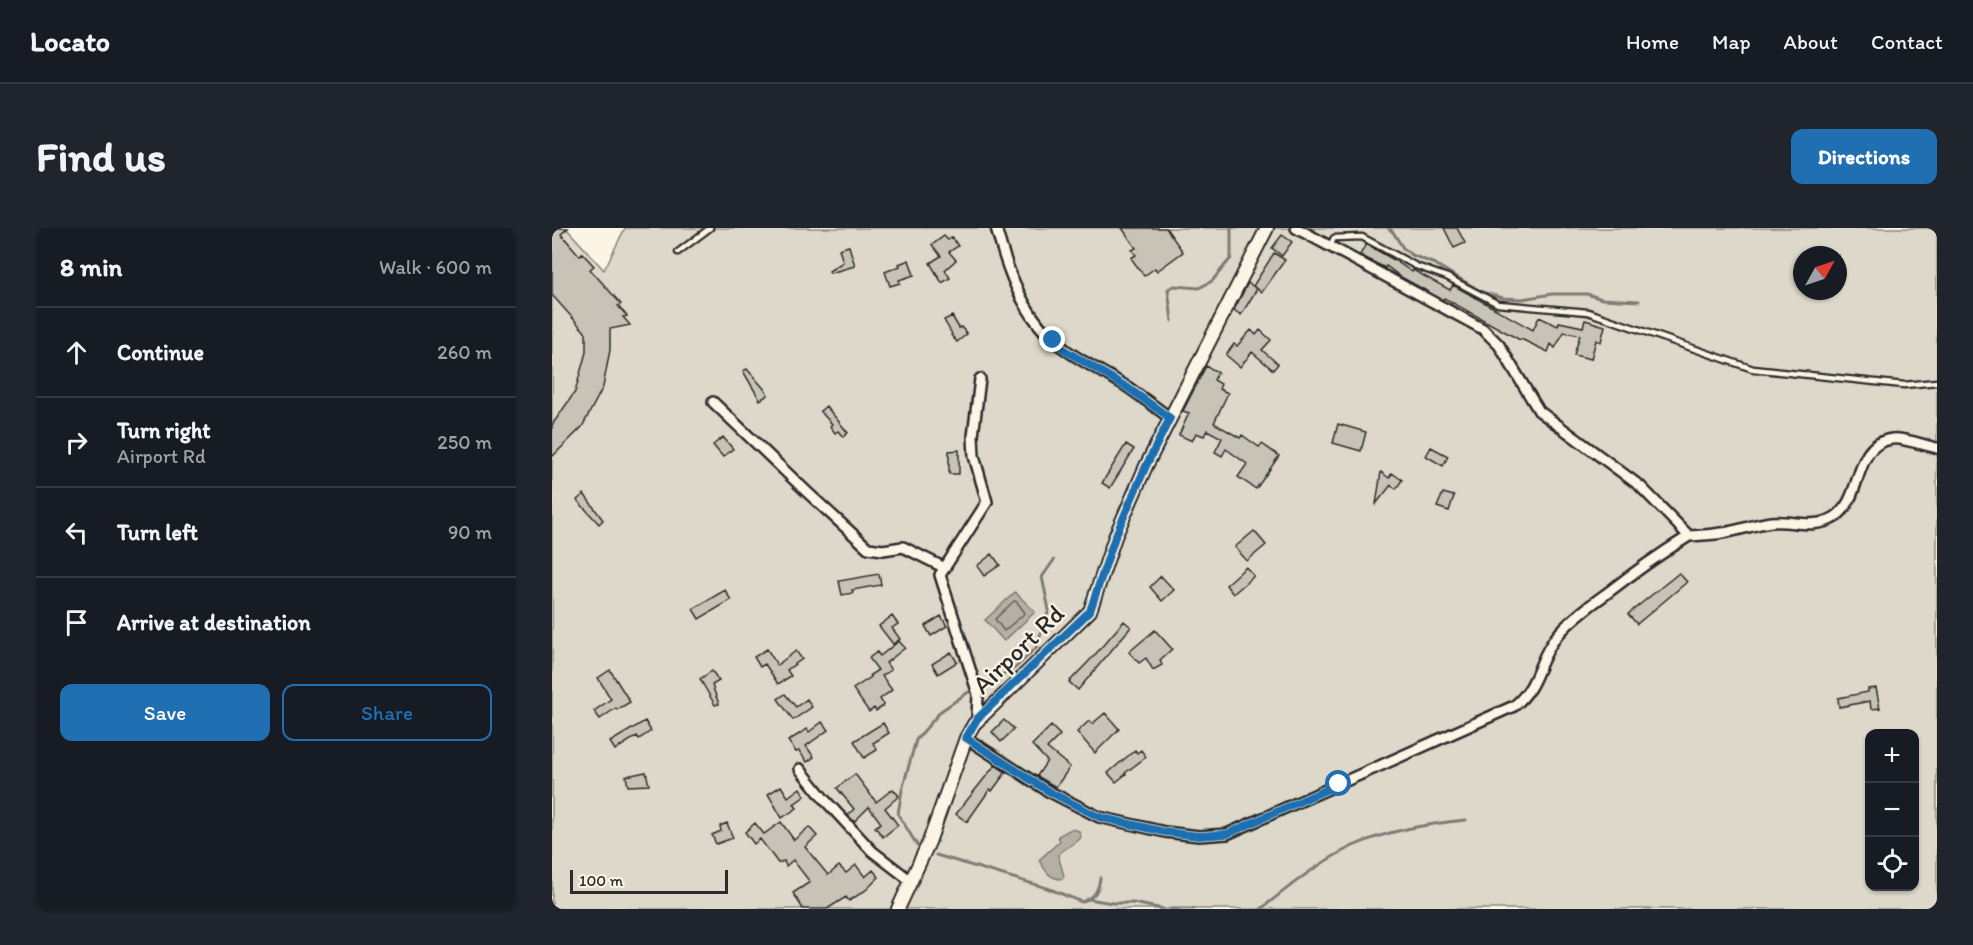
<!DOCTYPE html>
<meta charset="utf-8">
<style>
body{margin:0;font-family:Itim,sans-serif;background:#20242c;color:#f1f3f6}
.controls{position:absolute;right:18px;bottom:18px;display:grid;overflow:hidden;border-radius:12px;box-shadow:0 2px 4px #0004}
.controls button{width:54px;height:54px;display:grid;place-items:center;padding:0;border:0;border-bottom:2px solid #363941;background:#171b24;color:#f1f3f6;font:30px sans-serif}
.compass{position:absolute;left:1241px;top:18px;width:54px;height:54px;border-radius:50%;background:#171b24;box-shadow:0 2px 4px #0004;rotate:50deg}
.scale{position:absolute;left:18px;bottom:15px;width:158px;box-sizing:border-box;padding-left:6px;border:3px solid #2b2b2b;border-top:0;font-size:16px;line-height:21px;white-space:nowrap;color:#2b2b2b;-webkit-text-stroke:4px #fcf5e5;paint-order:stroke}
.stop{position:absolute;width:18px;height:18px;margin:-14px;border:4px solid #1f6fb2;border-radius:50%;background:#fff}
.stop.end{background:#1f6fb2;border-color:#fff;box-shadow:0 2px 6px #0008}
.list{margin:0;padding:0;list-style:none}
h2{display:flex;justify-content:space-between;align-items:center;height:78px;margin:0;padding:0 24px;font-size:26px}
h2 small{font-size:20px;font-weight:400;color:#9ea1a6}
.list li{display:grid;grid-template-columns:39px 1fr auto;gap:18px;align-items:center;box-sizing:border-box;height:90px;padding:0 24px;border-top:2px solid #363941}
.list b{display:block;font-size:22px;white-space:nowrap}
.list p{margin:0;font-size:20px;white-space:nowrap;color:#9ea1a6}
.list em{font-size:20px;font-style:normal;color:#9ea1a6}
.actions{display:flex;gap:12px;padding:18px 24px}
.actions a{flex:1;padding:14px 0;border:2px solid #1f6fb2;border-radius:12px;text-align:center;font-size:21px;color:#1f6fb2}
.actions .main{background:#1f6fb2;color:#fff}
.icon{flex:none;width:33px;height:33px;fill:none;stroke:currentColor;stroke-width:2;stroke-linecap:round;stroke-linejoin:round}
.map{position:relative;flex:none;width:1385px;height:681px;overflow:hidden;border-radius:12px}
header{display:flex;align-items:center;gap:36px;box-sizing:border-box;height:84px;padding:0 30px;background:#171b24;border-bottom:2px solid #363941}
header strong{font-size:28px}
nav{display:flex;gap:33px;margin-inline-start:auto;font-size:21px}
.intro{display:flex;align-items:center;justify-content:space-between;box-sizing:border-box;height:144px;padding:0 36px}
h1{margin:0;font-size:42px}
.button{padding:15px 27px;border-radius:12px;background:#1f6fb2;color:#fff;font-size:21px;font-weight:700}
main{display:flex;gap:36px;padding:0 36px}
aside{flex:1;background:#171b24;border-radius:12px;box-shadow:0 2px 4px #0004}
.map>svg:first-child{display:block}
.green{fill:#ded8ca;stroke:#84827a;stroke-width:1.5;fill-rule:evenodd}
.water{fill:#b4b0a5;stroke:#7d7b74;stroke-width:1.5}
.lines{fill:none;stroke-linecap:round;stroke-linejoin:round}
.shore{stroke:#62605c;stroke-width:1.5}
.stream{stroke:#7d7b74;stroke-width:3}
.building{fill:#c8c3b7;stroke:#2b2b2b;stroke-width:1.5}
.lane-casing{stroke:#2b2b2b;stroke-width:9}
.street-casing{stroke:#2b2b2b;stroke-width:14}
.secondary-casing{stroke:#2b2b2b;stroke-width:16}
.lane{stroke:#fcf5e5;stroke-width:4.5}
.street{stroke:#fcf5e5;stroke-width:9}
.secondary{stroke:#fcf5e5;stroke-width:12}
.route{stroke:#1f6fb2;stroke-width:8}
.labels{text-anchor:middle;stroke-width:4.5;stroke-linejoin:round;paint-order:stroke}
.street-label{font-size:26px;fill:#2b2b2b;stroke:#fcf5e5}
</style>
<header>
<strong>Locato</strong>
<nav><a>Home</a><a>Map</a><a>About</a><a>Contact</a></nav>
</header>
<div class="intro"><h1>Find us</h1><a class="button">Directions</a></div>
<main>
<aside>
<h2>8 min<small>Walk · 600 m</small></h2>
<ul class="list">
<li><svg class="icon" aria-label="ahead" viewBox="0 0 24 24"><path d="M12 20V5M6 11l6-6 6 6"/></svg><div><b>Continue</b></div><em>260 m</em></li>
<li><svg class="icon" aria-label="right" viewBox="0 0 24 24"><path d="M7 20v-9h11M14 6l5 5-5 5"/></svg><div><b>Turn right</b><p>Airport Rd</p></div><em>250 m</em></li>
<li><svg class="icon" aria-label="left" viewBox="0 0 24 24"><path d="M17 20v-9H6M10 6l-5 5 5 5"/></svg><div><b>Turn left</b></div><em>90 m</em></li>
<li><svg class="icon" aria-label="arrive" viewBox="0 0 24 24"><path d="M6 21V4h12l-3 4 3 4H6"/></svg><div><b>Arrive at destination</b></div></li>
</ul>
<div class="actions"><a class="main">Save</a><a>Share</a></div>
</aside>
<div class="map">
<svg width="1385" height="681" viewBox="0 0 1385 681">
<rect width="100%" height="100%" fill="#fcf5e5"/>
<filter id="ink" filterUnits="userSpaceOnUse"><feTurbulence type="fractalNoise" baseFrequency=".0167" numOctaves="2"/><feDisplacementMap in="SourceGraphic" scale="12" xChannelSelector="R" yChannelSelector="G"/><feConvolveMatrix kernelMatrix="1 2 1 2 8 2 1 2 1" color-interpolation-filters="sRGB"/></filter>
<g filter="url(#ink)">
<path class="green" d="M0,0H14L52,42L73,0H1385V681H0ZM1250,27H1286V63H1250ZM1318,506H1362V658H1318Z"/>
<path class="water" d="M463,364L483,384L452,413L433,392Z
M519,601L527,603L529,609C526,616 513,618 506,627L512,648L510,651C497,651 493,642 487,632L508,613L506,608Z"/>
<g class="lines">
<path class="shore" d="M462,373L465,374L473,385L452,403L443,391Z"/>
<path class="stream" d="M836,0L841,4L851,20L860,27L883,36L930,64L951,70L970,71L1000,66H1035L1050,71L1087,73
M620,93L616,61L622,58L647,60L660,53L679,30V0
M365,617L346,586L350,562L364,512L389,483L415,465L463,440L484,420L497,382L490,349L502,332
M384,627L495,660L530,674C543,668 546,664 548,650
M537,671L560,675H581L611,681
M618,681H642
M709,681C738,658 767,634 801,618C837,602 876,596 914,592"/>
</g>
<path class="building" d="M0,0H16L9,6L28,28L30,25L42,38L38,41L69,76L66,78L75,88L71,89L78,97L58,101V122L51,159L30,199L0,229V197L23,164L34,124V105L0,67Z
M570,0H614L631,24L605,43L603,40L592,48L579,30L584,27L580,22L584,20Z
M892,0H905L913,15L902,20Z
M730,7L740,14L730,28L720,20Z
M392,8L396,12L400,9L406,18L397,24L404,32L393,42L398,50L390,55L378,35L389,28L380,17Z
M814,16L842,32L860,44L861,42L898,62L901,57L981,102L987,89L1006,98L1007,94L1031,99L1033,92L1053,98L1049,114L1044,112L1039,131L1022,127L1028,107L1012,104L1003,120L999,116L996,124L969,111L968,112L892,70L891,72L849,49L834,38L833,40L808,27Z
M297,18L303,38L278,45L277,43L291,34L287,21Z
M722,25L733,32L710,64L701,58Z
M357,32L362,47L347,52L348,55L338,58L333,44L348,38L347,36Z
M696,55L705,61L689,87L682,82Z
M400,88L407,100L409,99L415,106L405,114L399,107L400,106L392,92Z
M699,102L704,107L708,102L719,112L710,122L726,136L721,142L700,124L688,139L674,127L682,116L685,118Z
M654,138L666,144L662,152L669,156L667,161L676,165L662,195L688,210L690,207L707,219L710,216L727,228L704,261L686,249L695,236L674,221L670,228L663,224L670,210L655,202L652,208L644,205L640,213L627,207L637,185L631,183Z
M195,141L214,163L216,167L208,172L191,143Z
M274,178L296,205L291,209L286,203L283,205L278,198L280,196L268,183Z
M786,196L814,204L809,223L781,215Z
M171,209L181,221L171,229L161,217Z
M574,216L582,221L558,260L550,255Z
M879,219L896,228L891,238L874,228Z
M407,222V246H397V223Z
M829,244L837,250L840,245L850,252L844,261L839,257L824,276Z
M891,265L902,268L897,283L885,279Z
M32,266L51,292L47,296L25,272Z
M702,303L714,317L695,333L683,319Z
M440,326L448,337L432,348L425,338Z
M694,339L702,348L681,366L674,357Z
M1127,345L1135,354L1085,396L1076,386Z
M327,346L329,357L300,362L301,365L290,367L287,353Z
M609,348L622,362L610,373L598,359Z
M173,362L179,372L147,391L141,381Z
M340,388L346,396L340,400L348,411L341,416L327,398Z
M389,388L395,398L379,408L373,398Z
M572,393L579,399L526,462L517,454L541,429Z
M603,402L620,421L608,432L610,437L601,442L594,430L587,435L577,424Z
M347,413L353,420L334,435L339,442L330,448L340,462L328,471L332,477L324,483L322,480L317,484L301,461L319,449L318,447L326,442L317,430L325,424L328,428Z
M215,421L225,437L244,423L250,431L235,442L239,448L226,456L213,436L208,439L202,429Z
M399,424L405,434L386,446L380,436Z
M58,442L78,474L65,482L64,480L48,491L42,483L59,471L46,450Z
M160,443L167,453L160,457L167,476L163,477L148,451Z
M1324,460L1328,480L1319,481L1318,473L1287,479L1286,470L1316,464V461Z
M233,466L244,479L255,471L260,479L241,492L226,471Z
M553,485L567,501L543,525L525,504L537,493L540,496Z
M452,492L462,501L449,514L440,504Z
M93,493L99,503L87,511L85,508L63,522L58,514Z
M270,494L276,502L254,518L262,529L255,534L247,523L244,524L236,513L255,501L257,504Z
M331,495L337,505L321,515L325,522L312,530L302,513Z
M499,498L508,507L495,520L518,539L504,559L485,548L495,533L480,517Z
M583,522L585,525L589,522L594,529L573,545L574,546L564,554L556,545Z
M443,537L454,544L440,563L438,561L415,594L404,586Z
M94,544L97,557L76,558L74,548Z
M303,546L324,574L341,561L347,568L333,580L346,597L331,609L323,599L329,595L317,579L302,594L296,587L302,581L285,560Z
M229,558L236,569L248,560L253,568L242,576L245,580L230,590L216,566Z
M229,594L242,612L257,599L265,608L253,619L276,647L287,638L294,645L304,637L313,649L321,642L327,649L314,662L297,673L294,669L275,681H251L241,665L258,654L241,632L234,638L232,633L226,635L208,611L202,616L193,604L203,595L212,606Z
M175,595L181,610L164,616L160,607L169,603L168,598Z"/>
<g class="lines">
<defs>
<path id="lane" d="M778,18L782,10L810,9L864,38L895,49L946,76L1036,84L1201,141L1352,157L1385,154
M126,24L158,0"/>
<path id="street" d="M444,0C453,33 465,70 487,97C510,126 546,140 577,160C591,170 605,180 618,190
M744,0L931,101L947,117L987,183L1088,258L1137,308C1148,307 1159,307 1170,305C1186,303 1203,296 1219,294C1241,292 1263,302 1283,289C1312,270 1300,216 1340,211C1350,209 1374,218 1385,220
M161,174L256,265L316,320L331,322L351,319L393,340
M425,491L426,466L388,347L435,274L422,228L421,208L428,151
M414,510L496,563L547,589L613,604L647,608L675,606L962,478C988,457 985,432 1005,408C1018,392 1037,378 1054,366C1081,345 1108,326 1137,308
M248,541L272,571L320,623L359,653"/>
<path id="secondary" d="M346,681L377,614L414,510L422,496L538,383L563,309L594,238L715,0"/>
</defs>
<use href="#lane" class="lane-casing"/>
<use href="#street" class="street-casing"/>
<use href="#secondary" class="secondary-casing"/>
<use href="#lane" class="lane"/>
<use href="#street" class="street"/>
<use href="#secondary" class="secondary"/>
</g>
</g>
<g class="lines" filter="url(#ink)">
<path class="route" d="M501,112L514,123L576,160L618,190L594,238L563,309L538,383L425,491L414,510L496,563L547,589L613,604L647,608L675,606L787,556"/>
</g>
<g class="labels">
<g class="street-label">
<text transform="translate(466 421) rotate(-44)" y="9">Airport Rd</text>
</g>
</g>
</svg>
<div class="controls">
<button>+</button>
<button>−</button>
<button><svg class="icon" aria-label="locate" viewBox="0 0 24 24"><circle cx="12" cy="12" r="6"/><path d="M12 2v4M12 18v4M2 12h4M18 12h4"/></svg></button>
</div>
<svg class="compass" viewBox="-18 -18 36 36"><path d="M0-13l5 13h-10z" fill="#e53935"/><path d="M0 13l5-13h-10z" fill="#9ea1a6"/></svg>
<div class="scale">100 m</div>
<div class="stop" style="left:787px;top:556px"></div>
<div class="stop end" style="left:501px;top:112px"></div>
</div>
</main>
